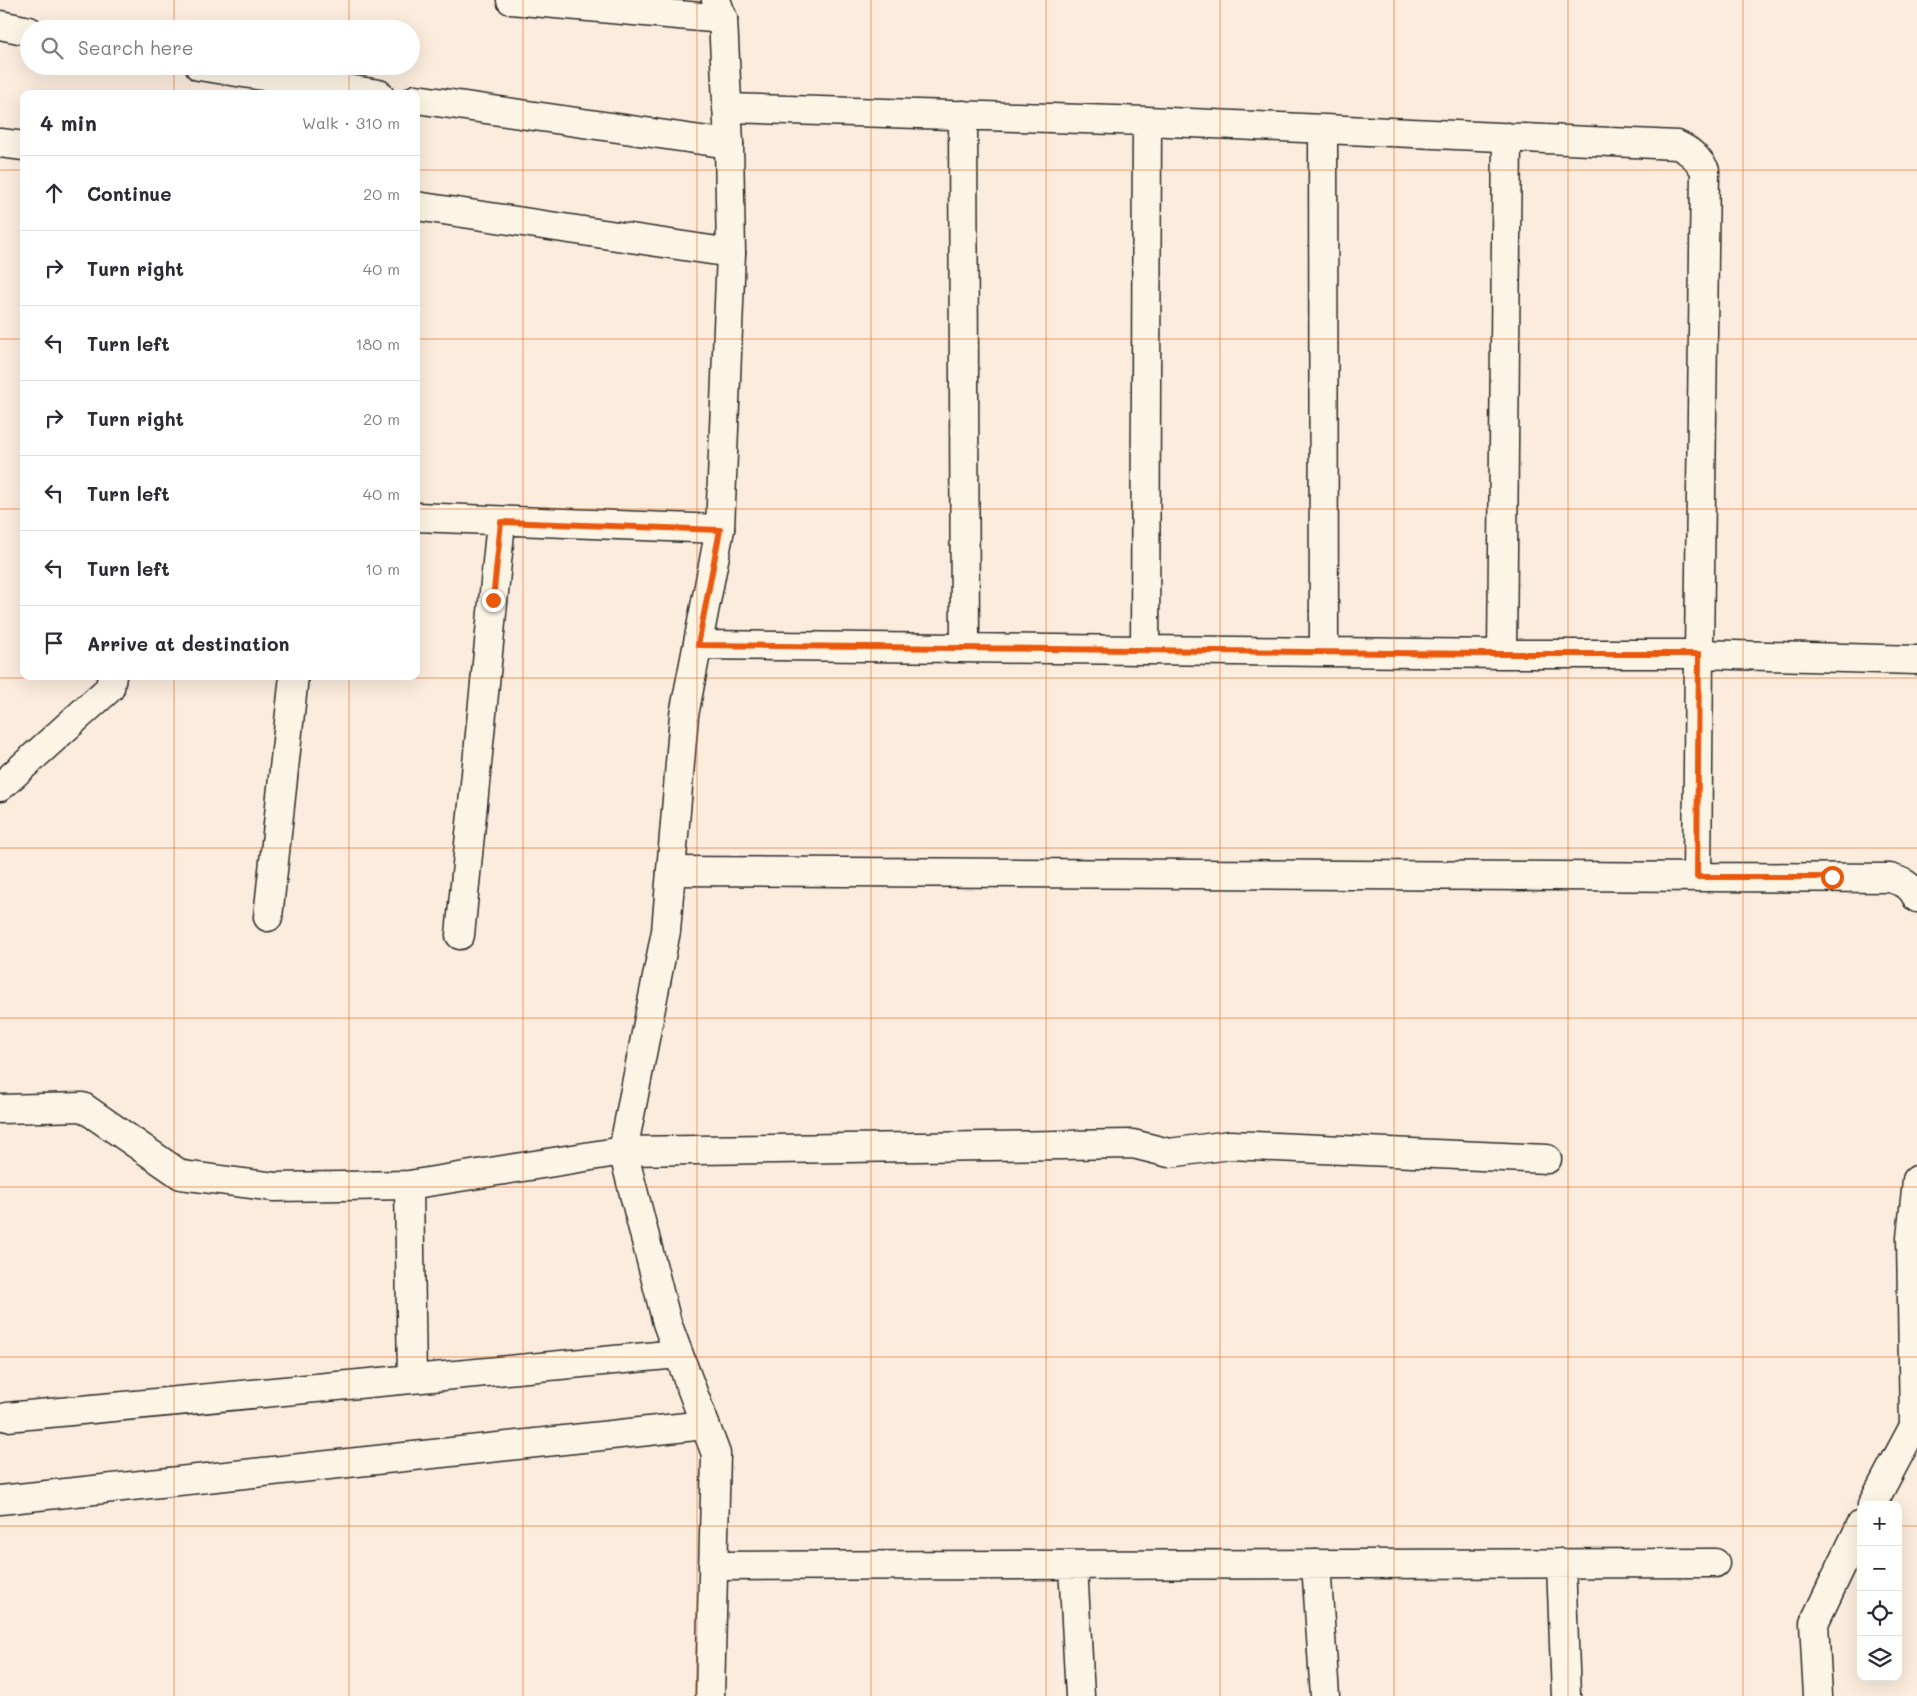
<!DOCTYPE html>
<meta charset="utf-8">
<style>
body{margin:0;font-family:Mali,sans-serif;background:#f7f7f7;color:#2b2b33}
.controls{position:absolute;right:15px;bottom:15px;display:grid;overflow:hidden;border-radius:10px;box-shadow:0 5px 20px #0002}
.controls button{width:45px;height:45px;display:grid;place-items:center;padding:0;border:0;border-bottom:1px solid #e1e1e2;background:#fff;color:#2b2b33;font:25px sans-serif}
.stop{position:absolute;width:15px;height:15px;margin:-11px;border:4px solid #ea580c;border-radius:50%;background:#fff}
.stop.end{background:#ea580c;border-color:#fff;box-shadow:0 1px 5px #0008}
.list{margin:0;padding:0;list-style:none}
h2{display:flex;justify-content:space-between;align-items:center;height:65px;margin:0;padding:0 20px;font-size:21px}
h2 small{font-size:16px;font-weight:400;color:#7c7c81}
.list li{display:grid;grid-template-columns:32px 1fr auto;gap:15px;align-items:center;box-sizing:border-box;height:75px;padding:0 20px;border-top:1px solid #e1e1e2}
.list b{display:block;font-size:19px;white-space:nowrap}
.list em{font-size:16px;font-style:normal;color:#7c7c81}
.icon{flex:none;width:28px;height:28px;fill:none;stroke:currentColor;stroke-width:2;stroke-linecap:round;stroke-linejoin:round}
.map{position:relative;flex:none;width:1917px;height:1696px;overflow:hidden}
.search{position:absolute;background:#fff;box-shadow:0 5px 20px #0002;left:20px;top:20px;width:400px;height:55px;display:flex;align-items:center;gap:12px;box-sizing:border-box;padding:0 18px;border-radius:28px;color:#7c7c81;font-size:19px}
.panel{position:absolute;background:#fff;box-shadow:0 5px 20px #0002;left:20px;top:90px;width:400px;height:590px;border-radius:10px}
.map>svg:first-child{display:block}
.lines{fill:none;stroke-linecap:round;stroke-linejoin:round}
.minor-casing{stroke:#2b2b2b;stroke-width:31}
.tertiary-casing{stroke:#2b2b2b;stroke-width:31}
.minor{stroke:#fcf5e5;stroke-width:28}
.tertiary{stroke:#fcf5e5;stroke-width:28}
.route{stroke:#ea580c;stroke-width:6}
.grid{fill:none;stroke:#e8590c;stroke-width:1;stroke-opacity:0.55}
</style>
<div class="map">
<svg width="1917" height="1696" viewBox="0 0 1917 1696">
<rect width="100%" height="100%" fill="#fbecdd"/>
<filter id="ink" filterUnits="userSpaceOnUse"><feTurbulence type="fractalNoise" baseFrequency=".02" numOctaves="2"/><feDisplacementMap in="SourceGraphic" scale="10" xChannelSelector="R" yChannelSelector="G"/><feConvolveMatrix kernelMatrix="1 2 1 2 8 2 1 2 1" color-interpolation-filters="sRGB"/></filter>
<g filter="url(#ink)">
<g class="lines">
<defs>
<path id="minor" d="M511,0L723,19
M0,25L29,31
M199,66L379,94
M416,99L729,144
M963,115L965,648
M1323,129L1324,652
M0,143L24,146
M416,206L731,253
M416,517L720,529
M698,645L1502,654H1699L1705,170C1697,158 1691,151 1677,145L1147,121L727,108
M1145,650L1147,121
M1502,654L1507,137
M0,787L110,688L112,676
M671,871L1890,878C1903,882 1911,885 1917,898
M1697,877L1699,654L1917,660
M268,917L294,676
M460,935L501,522
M0,1109L83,1107L181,1175L275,1187L409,1185L623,1151L1133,1144L1169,1153L1230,1145L1547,1159
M409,1185L412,1379
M7,1417L678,1354
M0,1500L705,1425
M1872,1505L1914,1426L1911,1238L1917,1180
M1561,1563L1566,1696
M1316,1564L1325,1696
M1073,1565L1080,1696
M713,1566L1715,1563
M1818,1696L1814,1623L1861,1525"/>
<path id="tertiary" d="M710,1696L716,1454L667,1323L623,1151L666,931L684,715L720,529L731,253L729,144L723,19L716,0"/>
</defs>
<use href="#minor" class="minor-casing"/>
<use href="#tertiary" class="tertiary-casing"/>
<use href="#minor" class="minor"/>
<use href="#tertiary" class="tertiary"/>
</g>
</g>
<g class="lines" filter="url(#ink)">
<path class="route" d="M493,600L501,522L720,530L698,645L1482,654H1699L1697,877H1832"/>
</g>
<path class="grid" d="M174,0V29M349,0V29M523,0V1696M697,0V1696M871,0V1696M1046,0V1696M1220,0V1696M1394,0V1696M1568,0V1696M1743,0V1696M174,66V94M349,66V94M0,170H24M416,170H1917M0,339H24M416,339H1917M0,509H24M416,509H1917M174,676V1696M349,676V1696M0,678H1917M0,848H1917M0,1018H1917M0,1187H1917M0,1357H1917M0,1526H1861M1898,1526H1917"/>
</svg>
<div class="controls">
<button>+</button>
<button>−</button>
<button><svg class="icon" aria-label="locate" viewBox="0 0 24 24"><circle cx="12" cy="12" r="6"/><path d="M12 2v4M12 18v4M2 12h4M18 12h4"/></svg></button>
<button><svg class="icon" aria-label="layers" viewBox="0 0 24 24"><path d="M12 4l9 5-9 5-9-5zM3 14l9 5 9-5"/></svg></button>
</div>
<div class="stop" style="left:1832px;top:877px"></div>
<div class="stop end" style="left:493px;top:600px"></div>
<div class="search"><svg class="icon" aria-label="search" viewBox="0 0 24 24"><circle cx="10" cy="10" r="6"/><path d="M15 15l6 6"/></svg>Search here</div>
<section class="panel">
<h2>4 min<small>Walk · 310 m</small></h2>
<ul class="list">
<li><svg class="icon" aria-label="ahead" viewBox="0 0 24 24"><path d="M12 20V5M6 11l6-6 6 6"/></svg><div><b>Continue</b></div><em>20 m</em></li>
<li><svg class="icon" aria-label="right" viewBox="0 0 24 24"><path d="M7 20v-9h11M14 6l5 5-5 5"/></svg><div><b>Turn right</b></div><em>40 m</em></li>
<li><svg class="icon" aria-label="left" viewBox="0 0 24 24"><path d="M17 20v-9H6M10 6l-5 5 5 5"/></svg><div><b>Turn left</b></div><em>180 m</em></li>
<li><svg class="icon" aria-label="right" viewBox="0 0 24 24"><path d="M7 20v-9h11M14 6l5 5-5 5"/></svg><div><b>Turn right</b></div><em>20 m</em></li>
<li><svg class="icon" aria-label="left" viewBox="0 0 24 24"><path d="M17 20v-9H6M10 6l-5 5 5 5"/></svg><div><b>Turn left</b></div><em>40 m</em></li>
<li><svg class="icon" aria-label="left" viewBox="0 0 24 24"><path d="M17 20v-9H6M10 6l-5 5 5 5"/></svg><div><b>Turn left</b></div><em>10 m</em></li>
<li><svg class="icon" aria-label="arrive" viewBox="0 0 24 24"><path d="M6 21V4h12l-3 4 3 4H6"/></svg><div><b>Arrive at destination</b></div></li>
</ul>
</section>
</div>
